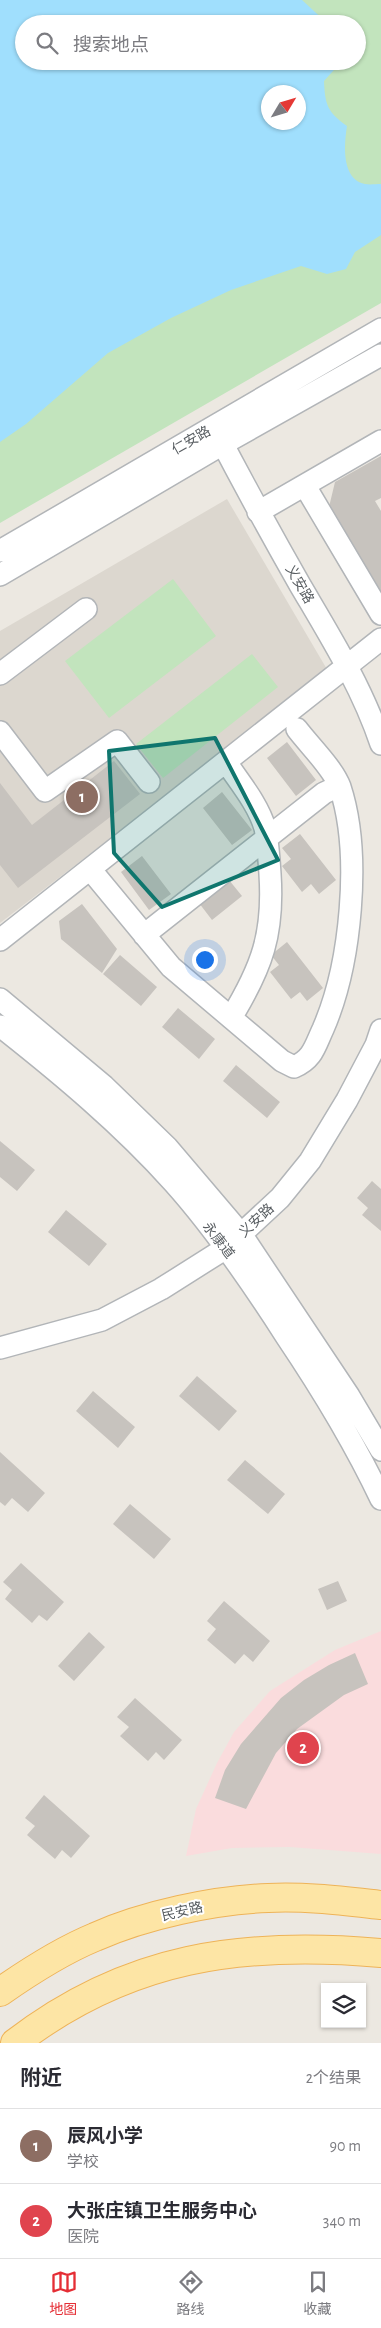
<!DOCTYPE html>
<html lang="zh">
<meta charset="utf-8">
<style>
body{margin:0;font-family:"Alegreya Sans","Noto Sans SC",sans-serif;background:#f7f7f7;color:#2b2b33}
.controls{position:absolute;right:15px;bottom:15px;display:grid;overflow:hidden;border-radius:0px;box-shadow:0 1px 4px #0004}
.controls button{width:45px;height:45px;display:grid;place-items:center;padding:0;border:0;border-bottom:1px solid #e1e1e2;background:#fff;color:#2b2b33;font:25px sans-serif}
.compass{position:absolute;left:261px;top:85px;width:45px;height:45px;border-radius:50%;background:#fff;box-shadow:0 1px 4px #0004;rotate:52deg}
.you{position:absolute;left:204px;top:959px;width:18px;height:18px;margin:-12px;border:4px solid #fff;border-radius:50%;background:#1a73e8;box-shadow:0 0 0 8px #1a73e833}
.badge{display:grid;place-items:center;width:32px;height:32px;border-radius:50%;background:#e52e35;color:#fff;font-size:16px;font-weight:700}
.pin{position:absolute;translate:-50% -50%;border:2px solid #fff;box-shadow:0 1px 5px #0006}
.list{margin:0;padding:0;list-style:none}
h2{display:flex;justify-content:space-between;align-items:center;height:65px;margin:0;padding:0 20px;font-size:21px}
h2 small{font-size:16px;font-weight:400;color:#7c7c81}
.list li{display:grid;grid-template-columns:32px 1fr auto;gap:15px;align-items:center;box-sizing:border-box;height:75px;padding:0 20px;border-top:1px solid #e1e1e2}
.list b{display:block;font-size:19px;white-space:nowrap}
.list p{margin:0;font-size:16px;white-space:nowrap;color:#7c7c81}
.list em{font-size:16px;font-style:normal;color:#7c7c81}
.icon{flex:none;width:28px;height:28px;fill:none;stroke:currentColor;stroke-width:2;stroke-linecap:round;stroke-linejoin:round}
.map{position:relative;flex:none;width:381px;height:2043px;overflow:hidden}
.search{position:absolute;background:#fff;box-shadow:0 1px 4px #0004;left:15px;right:15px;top:15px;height:55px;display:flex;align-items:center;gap:12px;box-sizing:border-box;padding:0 18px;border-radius:28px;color:#7c7c81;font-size:19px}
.sheet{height:215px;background:#fff}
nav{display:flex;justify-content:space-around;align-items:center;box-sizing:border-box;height:70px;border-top:1px solid #e1e1e2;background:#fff;font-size:14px;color:#7c7c81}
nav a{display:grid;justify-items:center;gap:2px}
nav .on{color:#e52e35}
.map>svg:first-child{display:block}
.education{fill:#dcd7cf}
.medical{fill:#fadcdd}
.green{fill:#c2e4bd;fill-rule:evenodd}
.water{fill:#a0dffd;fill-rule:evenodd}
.building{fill:#c7c3be}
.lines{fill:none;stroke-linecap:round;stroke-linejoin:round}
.minor-casing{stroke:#b2b5b8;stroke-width:24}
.major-casing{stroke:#eeb358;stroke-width:30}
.minor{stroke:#fff;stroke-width:21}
.major{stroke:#fde5a5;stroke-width:28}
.marked{fill:#0f766e;fill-opacity:0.2;stroke:#0f766e;stroke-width:4;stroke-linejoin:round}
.labels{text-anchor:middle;stroke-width:4;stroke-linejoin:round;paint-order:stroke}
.street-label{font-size:14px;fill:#595e62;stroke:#fff}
</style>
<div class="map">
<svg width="381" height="2043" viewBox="0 0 381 2043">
<rect width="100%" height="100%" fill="#ece8e1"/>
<path class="education" d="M227,499L328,671L0,923V631Z"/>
<path class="medical" d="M381,1631V1854L290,1847L232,1848L186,1856L196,1809L217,1763L234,1732L270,1691L335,1650Z"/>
<path class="green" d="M0,0H381V303L0,523ZM24,24H357V61H24ZM268,92H298V122H268Z
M173,579L216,636L109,718L65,661Z
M252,654L278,687L163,778L136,744Z"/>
<path class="water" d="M0,0H302L328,24H24V61H342L324,81C325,104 327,112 347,126C344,144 341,179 365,184C370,185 376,184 381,184V235L355,252L346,269L327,274L301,266L231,290L171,318L108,353L26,424L0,442ZM268,92H298V122H268Z"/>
<path class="building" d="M381,456V498L375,501L381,511V594L329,507L335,482Z
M287,742L316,780L296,796L267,758Z
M114,761L140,794L18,888L0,865V783L32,825Z
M222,792L252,830L232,845L203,808Z
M300,834L336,880L319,894L311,884L302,892L282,866L291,859L282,848Z
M142,856L171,894L149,910L121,872Z
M229,880L242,896L212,920L199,903Z
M82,904L117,949L102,973L61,939L59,921Z
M287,942L323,988L307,1001L300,992L291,999L270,972L279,965L271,955Z
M120,955L157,987L141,1006L103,974Z
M178,1008L215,1039L199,1059L162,1027Z
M236,1065L280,1102L267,1118L223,1081Z
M0,1141L35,1170L17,1191L0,1177Z
M372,1181L381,1189V1231L362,1215L368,1208L357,1198Z
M66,1210L107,1244L89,1266L48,1232Z
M197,1376L237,1411L219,1431L179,1396Z
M93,1391L135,1427L118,1448L76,1411Z
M0,1452L45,1493L28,1512L12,1498L5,1506L0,1502Z
M245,1460L285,1494L268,1514L227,1480Z
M130,1504L171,1539L154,1559L113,1524Z
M21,1563L64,1602L47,1621L39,1615L32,1623L5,1599L12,1590L3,1582Z
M338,1581L347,1601L327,1610L318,1589Z
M224,1601L270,1641L253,1662L244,1654L235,1664L207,1640L216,1629L207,1621Z
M89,1632L105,1647L74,1681L58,1666Z
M355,1653L368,1684L344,1695L297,1729L276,1753L246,1809L215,1798L225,1770L241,1744L281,1698L304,1680L329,1665Z
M135,1698L182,1740L164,1760L156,1752L148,1761L120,1736L129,1727L117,1717Z
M44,1795L90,1836L71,1858L62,1850L55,1859L27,1835L35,1826L25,1818Z"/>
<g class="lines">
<defs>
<path id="minor" d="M216,431C243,483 271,534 300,585C330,636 362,687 381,744
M305,486L381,614
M258,512L381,441
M0,551L381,329
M0,575L223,444L381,355
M0,674L86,609
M0,732L45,791L117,741L149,782
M226,762C240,783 258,804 265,828C268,842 269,859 270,874C274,934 262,967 231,1018
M90,869L171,967L282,1061L294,1067C313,1059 315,1046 323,1029C351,965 362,854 340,787C333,768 309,745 297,729
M144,935L324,793L339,786
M0,940L381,639
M0,999L104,1086L167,1147L241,1234L349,1396L381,1450
M0,1026C61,1074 122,1125 174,1183C216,1230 252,1283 286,1336C321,1388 354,1442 381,1499
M0,1348L102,1320L161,1289L226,1248L280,1198L310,1161L347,1100L376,1045L381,1030"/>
<path id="major" d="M0,1992C30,1971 61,1951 95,1937C144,1915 214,1900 268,1898C305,1896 344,1901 381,1905
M15,2043C128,1956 242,1941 381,1953"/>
</defs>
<use href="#minor" class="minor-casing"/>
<use href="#major" class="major-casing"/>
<use href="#minor" class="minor"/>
<use href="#major" class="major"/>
</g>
<path class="marked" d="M215,738L278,860L162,907L114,853L109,751Z"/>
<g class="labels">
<g class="street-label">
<text transform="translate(191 440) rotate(-30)" y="5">仁安路</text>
<text transform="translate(300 584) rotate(60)" y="5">义安路</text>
<text transform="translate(256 1220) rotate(-43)" y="5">义安路</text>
<text transform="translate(219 1240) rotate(52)" y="5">永康道</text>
<text transform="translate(182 1911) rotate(-13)" y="5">民安路</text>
</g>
</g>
</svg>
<div class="controls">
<button><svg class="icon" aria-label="layers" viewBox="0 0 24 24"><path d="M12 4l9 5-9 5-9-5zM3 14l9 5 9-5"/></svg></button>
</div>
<svg class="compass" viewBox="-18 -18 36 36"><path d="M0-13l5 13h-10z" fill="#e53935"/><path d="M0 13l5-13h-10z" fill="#7c7c81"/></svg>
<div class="you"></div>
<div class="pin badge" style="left:82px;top:797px;background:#8d6e63">1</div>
<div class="pin badge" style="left:303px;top:1748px;background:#e0444e">2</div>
<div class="search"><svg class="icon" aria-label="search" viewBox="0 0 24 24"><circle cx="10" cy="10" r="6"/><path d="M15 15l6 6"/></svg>搜索地点</div>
</div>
<section class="sheet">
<h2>附近<small>2个结果</small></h2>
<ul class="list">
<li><span class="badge" style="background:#8d6e63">1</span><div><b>辰风小学</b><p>学校</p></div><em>90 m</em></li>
<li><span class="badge" style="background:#e0444e">2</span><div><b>大张庄镇卫生服务中心</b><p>医院</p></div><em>340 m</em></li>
</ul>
</section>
<nav>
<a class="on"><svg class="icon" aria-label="map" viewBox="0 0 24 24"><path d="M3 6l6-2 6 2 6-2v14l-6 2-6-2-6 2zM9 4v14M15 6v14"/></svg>地图</a>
<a><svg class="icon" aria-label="directions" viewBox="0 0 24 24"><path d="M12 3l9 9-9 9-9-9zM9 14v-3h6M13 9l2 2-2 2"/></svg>路线</a>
<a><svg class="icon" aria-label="saved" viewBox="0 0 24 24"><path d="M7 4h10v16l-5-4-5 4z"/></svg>收藏</a>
</nav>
